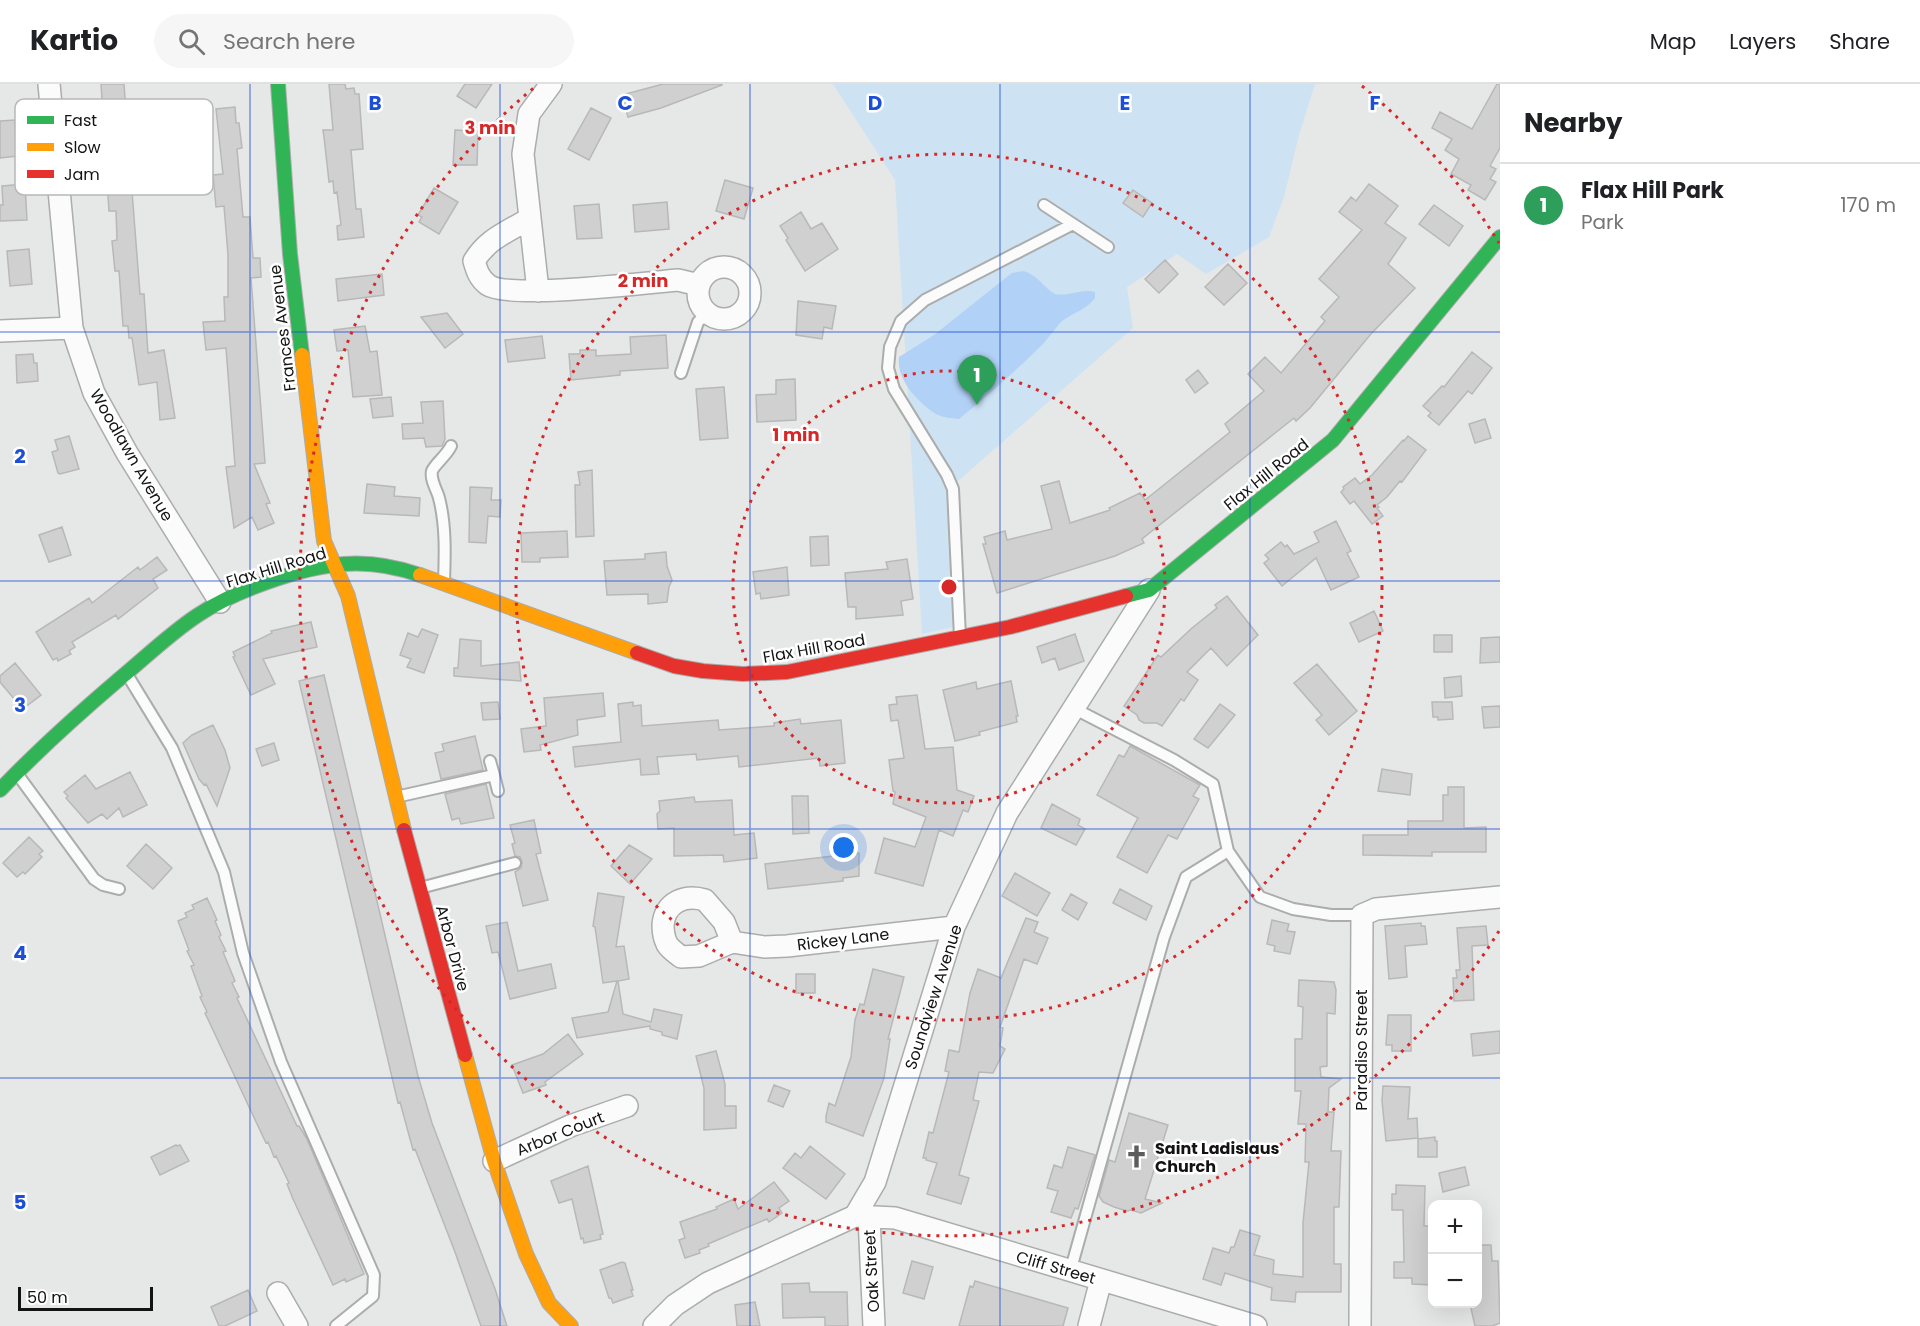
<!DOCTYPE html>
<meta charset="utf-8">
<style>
body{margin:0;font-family:Poppins,sans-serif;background:#f6f6f6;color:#202124}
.controls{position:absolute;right:18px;bottom:18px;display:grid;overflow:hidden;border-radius:12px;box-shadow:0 6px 24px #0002}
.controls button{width:54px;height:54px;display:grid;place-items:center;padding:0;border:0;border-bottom:2px solid #e0e0e0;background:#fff;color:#202124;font:30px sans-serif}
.scale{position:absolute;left:18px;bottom:15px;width:135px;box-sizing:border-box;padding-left:6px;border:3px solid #131314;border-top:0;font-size:16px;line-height:21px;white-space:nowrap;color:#131314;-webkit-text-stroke:4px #fff;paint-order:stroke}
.you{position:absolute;left:844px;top:764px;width:21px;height:21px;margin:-15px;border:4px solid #fff;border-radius:50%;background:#1a73e8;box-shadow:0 0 0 9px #1a73e833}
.badge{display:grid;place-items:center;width:39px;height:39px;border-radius:50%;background:#5d5d5e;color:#fff;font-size:20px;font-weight:700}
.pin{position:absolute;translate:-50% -50px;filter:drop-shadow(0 2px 3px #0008)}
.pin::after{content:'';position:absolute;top:32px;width:21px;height:18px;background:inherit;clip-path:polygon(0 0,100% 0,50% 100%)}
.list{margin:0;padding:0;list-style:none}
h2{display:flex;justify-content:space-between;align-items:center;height:78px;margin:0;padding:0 24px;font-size:26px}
h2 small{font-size:20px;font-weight:400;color:#757577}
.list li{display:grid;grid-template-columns:39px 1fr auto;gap:18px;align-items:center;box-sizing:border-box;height:84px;padding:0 24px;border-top:2px solid #e0e0e0}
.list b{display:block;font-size:22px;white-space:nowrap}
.list p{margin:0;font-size:20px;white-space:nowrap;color:#757577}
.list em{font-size:20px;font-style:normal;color:#757577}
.icon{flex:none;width:33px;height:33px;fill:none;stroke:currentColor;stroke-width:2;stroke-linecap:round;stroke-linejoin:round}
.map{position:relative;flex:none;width:1500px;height:1242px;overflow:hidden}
header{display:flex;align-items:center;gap:36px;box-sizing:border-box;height:84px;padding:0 30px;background:#fff;border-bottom:2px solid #e0e0e0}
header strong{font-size:28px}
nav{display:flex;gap:33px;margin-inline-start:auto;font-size:21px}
.search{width:420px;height:54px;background:#f6f6f6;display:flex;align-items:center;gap:15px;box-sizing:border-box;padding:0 21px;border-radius:33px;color:#757577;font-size:22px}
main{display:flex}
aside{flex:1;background:#fff}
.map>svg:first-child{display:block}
.green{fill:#cde3f4}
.water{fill:#b2d1f6}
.building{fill:#d0d0d1;stroke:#b8b8b8;stroke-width:1.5}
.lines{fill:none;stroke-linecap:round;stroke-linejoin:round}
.lane-casing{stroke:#abacac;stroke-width:14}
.street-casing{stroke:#abacac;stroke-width:24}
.fast-casing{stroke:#abacac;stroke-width:16}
.slow-casing{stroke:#abacac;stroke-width:16}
.jam-casing{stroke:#abacac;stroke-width:16}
.lane{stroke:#fbfbfb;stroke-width:10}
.street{stroke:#fbfbfb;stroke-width:21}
.fast{stroke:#30b455;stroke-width:14}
.slow{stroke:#ff9f0a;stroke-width:14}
.jam{stroke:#e5322d;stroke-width:14}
.grid{fill:none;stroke:#1d4ed8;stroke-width:1.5;stroke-opacity:0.55}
.ring{fill:none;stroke:#d62828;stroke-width:3;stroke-dasharray:3 6}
.labels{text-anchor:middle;stroke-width:5;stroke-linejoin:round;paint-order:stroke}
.street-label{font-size:16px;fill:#131314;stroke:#fff}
.poi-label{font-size:16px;font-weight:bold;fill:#131314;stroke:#fff;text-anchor:start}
.key{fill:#fff;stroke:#b8b8b8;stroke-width:1.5}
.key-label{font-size:16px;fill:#131314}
.grid-label{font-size:20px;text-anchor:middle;font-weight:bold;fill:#1d4ed8;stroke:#fff;stroke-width:5;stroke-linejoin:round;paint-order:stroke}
.centre{fill:#d62828;stroke:#fff;stroke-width:3}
.ring-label{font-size:18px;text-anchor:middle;font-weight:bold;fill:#d62828;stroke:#fff;stroke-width:5;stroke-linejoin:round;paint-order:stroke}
</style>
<header>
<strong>Kartio</strong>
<div class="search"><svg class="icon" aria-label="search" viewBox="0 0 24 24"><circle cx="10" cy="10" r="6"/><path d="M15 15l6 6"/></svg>Search here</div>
<nav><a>Map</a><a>Layers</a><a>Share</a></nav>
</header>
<main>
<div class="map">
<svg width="1500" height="1242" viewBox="0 0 1500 1242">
<rect width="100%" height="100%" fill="#e6e7e7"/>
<path class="green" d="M833,0H1315L1299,51L1284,113L1269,153L1206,190L1177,170L1127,203L1133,244L958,397L957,542L922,550L895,96Z"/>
<path class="water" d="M1023,187C1037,190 1043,203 1055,210C1069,213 1081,204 1095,208V214C1087,226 1071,229 1061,238C1055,245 1049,253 1043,260C1016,287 988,311 959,335C951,334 943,334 936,330C919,319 896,296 899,273L934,251L1008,192L1012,189Z"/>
<path class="building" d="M101,0H124L127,42L135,41L136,56H128L140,210H144L148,269L164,266L175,334L160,336L157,298L139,301L132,254H129L128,242H123L119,187H115L112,157L117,156L116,127H109L107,96L114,95L112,63H105Z
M329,0H345L346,5L354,4L355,10H359L363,65L351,66L356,125H361L364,153L338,156L337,142L341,141L337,108L334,109L333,97L329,98L324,53L323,46H333Z
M465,0H492L476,24L457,12Z
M663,0H722V1L661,24L628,33L622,11Z
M1497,0H1500V64L1490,82L1496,85L1490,95L1496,98L1485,116L1468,106L1471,101L1451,90L1459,75L1445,66L1452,55L1432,44L1440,28L1472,45Z
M235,23L236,39H239L242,64L237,65L243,133H250L253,174H260L261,193L251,194L265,379L254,380L270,419L266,420L274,439L258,446L252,433L234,444L226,383L235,382L226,264L206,266L203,238L225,237L224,213H228V171L224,122L216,123L213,91L223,90L216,25Z
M591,24L611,34L589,76L568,65Z
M15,36L17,72L0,74V37Z
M455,46L478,47L477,81H453Z
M725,96L753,104L744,135L716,127Z
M25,100L27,136L0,137V121H3L2,102Z
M1369,100L1398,122L1385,139L1406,154L1388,180L1415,204L1370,251L1310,324L1296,337L1294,334L1142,455L1144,459L1115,472L997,509L983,460H986L984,453L1005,447L1007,456L1052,445L1041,402L1059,397L1070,439L1110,426L1109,424L1140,409L1145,416L1230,348L1225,340L1264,307L1248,290L1265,273L1281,289L1325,237L1321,233L1339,213L1319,195L1362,146L1339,128L1351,113L1356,117Z
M434,104L458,118L439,150L419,138L422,133L418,131Z
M1133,106L1152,119L1143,133L1123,119Z
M667,118L669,145L635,148L633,121Z
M599,120L602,154L577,155L574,122Z
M1434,121L1463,142L1449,162L1419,140Z
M801,128L811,145L822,139L838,165L805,187L786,156L788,154L780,142Z
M29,165L32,200L10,202L7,167Z
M1165,176L1178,190L1159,209L1145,195Z
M1228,180L1247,199L1224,221L1205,203Z
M382,190L384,211L338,217L336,195Z
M798,217L836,222L832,245L824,243L822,255L796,251Z
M447,229L463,250L445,264L421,233Z
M365,242L370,268L377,267L382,311L353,313L348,266L337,267L334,246Z
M666,251L668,284L620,287V291L571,296L569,270H580V266H596V272L631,270L630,253Z
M542,252L545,274L508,278L505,256Z
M1472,268L1492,284L1472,310L1468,307L1439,341L1428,332L1431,329L1423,322L1442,302L1444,303Z
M33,270L34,279H37L38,297L17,299L16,271Z
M1198,286L1208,299L1195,309L1186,296Z
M795,295L796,336L757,338L756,311L776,310V296Z
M724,303L728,354L700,356L696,305Z
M391,313L393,332L373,334L370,315Z
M443,317L445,355L442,362L426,363L424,354L403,355L402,340L423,339L421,318Z
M1485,335L1491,354L1475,359L1469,340Z
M69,352L79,385L60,390L58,389L52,368L58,366L55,356Z
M1408,352L1426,366L1402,398L1400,397L1387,413L1377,421L1379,423L1377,424L1383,432L1372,440L1354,417L1350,420L1341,408L1344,405L1343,403L1355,394L1360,400L1372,391L1403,356L1404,357Z
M592,386L594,452L576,453L575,401H580L578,388Z
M367,400L395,403L394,412L420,414L419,432L364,429Z
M470,403L492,404L491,416H501L500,433L488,432L486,459L469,458Z
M1336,437L1351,467L1347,469L1359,493L1331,506L1316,474L1282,502L1264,479L1269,475L1265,471L1281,458L1285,463L1287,461L1294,470L1319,458L1314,448Z
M62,443L71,471L49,478L39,451Z
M567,447L568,473L540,474V478H522L521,449Z
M828,452L829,481L811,482L810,453Z
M666,468L667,482L672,496L669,503L667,518L648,520V510L607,511L604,477L645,475V470Z
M157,473L167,486L153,495L158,504L118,535L116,531L72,558L75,563L69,567L71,570L58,577L57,574L53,576L36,548L89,514L92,519L138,483L140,486Z
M907,475L913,515L901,517L903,531L856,535V523H848L845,489L888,485L886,478Z
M787,483L789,511L761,515L760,509L756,510L753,488Z
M1227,512L1258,551L1227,582L1211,564L1187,588L1198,596L1184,617L1181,615L1162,642L1157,639H1144L1139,636L1137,631L1124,622L1158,571L1161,573L1192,544L1217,524L1215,521Z
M1374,527L1383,547L1359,558L1350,539Z
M311,538L317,563L263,575L275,600L251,611L233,573L235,572L233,568L272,549L271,547Z
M422,545L438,551L424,589L407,583L411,575L400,571L408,549L418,553Z
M1075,550L1084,577L1059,586L1055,574L1042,579L1037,563Z
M1434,551H1452V568H1434Z
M1500,553V578L1480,579L1481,554Z
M460,555L481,557V582L519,578L521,597L454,592V584H458Z
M15,579L41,611L24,624L21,621L20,622L0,598V592Z
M1317,580L1357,627L1329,651L1316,636L1322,631L1294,599Z
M324,591L418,992L432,1039L495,1205L507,1242H481L455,1168L415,1065L413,1066L400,1018L398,1019L299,597Z
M1461,592L1462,612L1445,614L1444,594Z
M1011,597L1018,632H1016L1017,638L979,648L980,651L955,657L943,606L976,598L977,605Z
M603,609L605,632L577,636L578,651L540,661L541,666L524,668L521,645L546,642L544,614Z
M917,611L925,665L953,663L957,706L974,712L968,728L963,726L953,752L939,746L923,802L875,789L884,754L915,763L926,733L893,720L895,708L893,707L889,676L904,674L898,636L891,637L889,621L897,620L896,613Z
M498,618L500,635L483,636L481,619Z
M633,618V622L641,621L642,642L718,636L719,646L774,642V639L800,635L801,640L841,636L845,679L820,682L819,674L739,683L738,672L697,676L696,670L657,673L659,690L641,691L640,675L575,683L573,663L621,658L618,620Z
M1432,618H1452L1453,635L1438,636V633H1433Z
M1220,620L1235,631L1208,664L1194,655Z
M1500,622V643L1484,644L1482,623Z
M213,641L225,666L230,684L217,722L206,700L204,701L199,695L183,659L192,651Z
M475,652L483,686L441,695L435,669L444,667L442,660Z
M274,659L279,676L262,682L256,665Z
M1130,662L1200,701L1193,712L1199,715L1177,755L1168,751L1147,789L1117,773L1138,734L1097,711L1119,671L1124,673Z
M1382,685L1412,690L1410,711L1378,707Z
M130,688L147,721L123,733L119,724L107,735L102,730L88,739L66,714L68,712L64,708L85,691L96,705Z
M486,700L494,734L461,740L459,734L452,736L445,710Z
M1448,703H1464V744L1486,743V768H1432V772L1363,771V751H1408V737H1443V711H1448Z
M792,712H808L809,749L793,750Z
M694,713L695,718L732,716L734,751L754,749L757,774L724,778L723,771L674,772V744L658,745L657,730L660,727L659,717Z
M1052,720L1080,735L1078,741L1085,745L1076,761L1041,744Z
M534,736L541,769L536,770L548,816L523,822L515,788L521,784L522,778L520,773L515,772L512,760L515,759L510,741Z
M29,753L43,767L39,770L42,773L25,790L23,788L17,793L3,779Z
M146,760L172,784L153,805L127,782Z
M629,761L652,775L630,800L611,782Z
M859,769V792L843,794V797L768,805L765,780Z
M1015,789L1050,809L1037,832L1002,812Z
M1120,805L1152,822L1146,836L1113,819Z
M598,809L624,813L616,863L624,862L629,895L618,897L623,930L651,938L654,925L682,931L677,955L662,951V948L650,945V942L577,954L572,934L608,928L617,897L603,899L595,843L593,842Z
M1071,810L1087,819L1078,836L1062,826Z
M207,814L217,836L215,837L221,851L219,853L226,867L223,868L235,897L232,899L239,913L237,914L297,1042H299L307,1055L364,1190L346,1198L345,1195L333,1201L293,1115L287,1100L289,1099L276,1072L274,1073L268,1058L266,1059L205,929L207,928L200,913L202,912L191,882L194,881L187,867L189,866L178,837L187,833L185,829L194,825L192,821Z
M1026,834L1038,838L1034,848L1048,854L1037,880L1024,875L1000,943L1003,944L1000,962L1005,965L993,989L979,988L973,1016L979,1017L959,1091L969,1094L961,1120L927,1110L937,1079L926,1076V1074H923L929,1048L933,1049L949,988L945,987L949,966L959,968L970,909L978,885L1001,894Z
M1272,836L1289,840L1287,847L1295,848L1290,870L1274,867L1275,862L1267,860Z
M507,838L518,887L551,880L556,904L510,915L498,868L492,869L486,842Z
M1421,839V842H1425L1427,860L1405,862L1407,893L1389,895L1385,842Z
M1486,842L1488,861L1472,862L1474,916L1454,917L1453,894H1457L1456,886H1460L1457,844Z
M873,885L904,893L888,955H890L884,994L863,1052L826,1038V1032L829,1019L835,1022L851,973L855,936L860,920L864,921Z
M796,890H815V909H796Z
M1299,896L1334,898L1336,906L1335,930L1327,929V982L1320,983L1321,993L1341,995L1329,1004L1328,1028H1334L1331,1067H1341L1339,1123H1334V1180H1341V1208H1296L1295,1218L1271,1216L1272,1204L1225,1189L1221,1201L1203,1195L1213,1164L1229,1169L1231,1163H1234L1240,1146L1260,1152L1254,1171L1274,1176L1273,1190L1303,1193V1139L1309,1078H1305L1306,1040H1298L1301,1007H1295V955H1302L1303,923L1298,922Z
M1388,931H1411V967H1392V961H1386Z
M1500,947V969L1473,972L1471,950Z
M568,950L583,970L545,998L546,1001L523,1009L512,981L543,970Z
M716,967L725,1000V1022H736V1044L704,1046V1004L696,972Z
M774,1001L790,1007L783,1023L768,1017Z
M1383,1002L1410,1003L1408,1035L1417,1034L1418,1054L1386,1057L1382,1017Z
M1129,1029L1168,1041L1145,1115L1162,1119L1141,1129L1131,1126L1127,1127L1114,1123L1103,1118L1099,1112L1109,1076L1115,1078Z
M1435,1053V1057H1437V1073H1418V1055Z
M176,1061L177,1062L180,1061L189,1077L160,1091L151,1073Z
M810,1062L845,1090L826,1115L783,1084L795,1069L801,1074Z
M1068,1063L1095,1071L1078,1125L1075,1124L1071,1134L1051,1128L1058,1107L1047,1104L1054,1081L1062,1084Z
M588,1082L603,1150L600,1151L601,1155L584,1159L583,1154L581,1155L572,1115L559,1119L551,1097Z
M1465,1083L1469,1101L1443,1108L1439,1089Z
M774,1098L789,1117L779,1124L782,1129L769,1138L767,1135L708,1160L709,1162L699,1166L700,1169L685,1174L679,1156L685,1154L680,1138L717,1125L716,1123L734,1115L738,1125Z
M1396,1101L1425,1102L1424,1142H1432V1201L1412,1200V1194H1394V1178H1404L1403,1126H1392V1110H1396Z
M1478,1161H1491L1492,1177H1498L1500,1239L1492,1242H1475L1470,1220H1478Z
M912,1177L933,1183L924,1215L903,1209Z
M622,1178L625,1179L633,1206H631L633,1212L613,1219L611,1214H609L600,1186Z
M975,1197L1068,1224L1063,1242H959L970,1202L973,1203Z
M809,1199L810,1208H847L848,1242H825V1233L783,1234L782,1200Z
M248,1206L257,1227L225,1242H219L211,1223Z
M755,1218L760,1242H737L735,1221Z"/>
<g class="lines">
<defs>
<path id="lane" d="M1044,121L1108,163
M681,289L698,238L707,229
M444,498C445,470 446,441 439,414C437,406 430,396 432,387C434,381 447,371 451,362
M960,553L953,405L947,391L894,305L888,284L890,263L901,237L925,216L1073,140
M128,592L172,664L224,788L243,869L281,978L374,1191L373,1212L336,1242
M1075,625L1174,676L1213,700L1228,767L1260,813L1293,825L1331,831H1362
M490,677L494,691
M18,691L94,795L103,801L119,805
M396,713L494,691L498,707
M420,804L515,779
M1070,1188L1164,853L1186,793L1228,767"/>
<path id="street" d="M49,0L72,244L94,309L127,369L220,518
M530,134C508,148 488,154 474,177C477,187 479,194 488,201C508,215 645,199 678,196L699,201
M698 209a26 26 0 1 1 52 0a26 26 0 1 1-52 0Z
M538,207L523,70L529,30L551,0
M0,247L72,244
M732,858L724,838L705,816C685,810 665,818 663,841C663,847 664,854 667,860C670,865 676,869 681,873L699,872L732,858L764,863L787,862L954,843
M494,1077L570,1042L627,1022
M855,1132L895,1134L1256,1242
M869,1133L874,1242
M278,1209L297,1242
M654,1242L675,1221L708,1199L855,1132L875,1098L954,843L1007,729L1149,506
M1089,1242L1101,1196
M1360,1242L1362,831L1376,825L1500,813"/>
<path id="fast" d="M278,0L290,170L302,271
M1126,512L1149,506L1333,356L1500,153
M0,706C37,667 76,632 117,597C144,575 169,550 198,531C234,507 301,483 344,480C369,478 397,483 420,491"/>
<path id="slow" d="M302,271L324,457L348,512L404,746
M420,491L637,569
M465,971L494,1077L526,1170L549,1219L571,1242"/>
<path id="jam" d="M637,569L674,582L703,587L743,590L787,588L1010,543L1126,512
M404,746L465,971"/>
</defs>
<use href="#lane" class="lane-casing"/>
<use href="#street" class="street-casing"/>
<use href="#fast" class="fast-casing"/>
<use href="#slow" class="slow-casing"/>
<use href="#jam" class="jam-casing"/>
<use href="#lane" class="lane"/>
<use href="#street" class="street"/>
<use href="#fast" class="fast"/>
<use href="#slow" class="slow"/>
<use href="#jam" class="jam"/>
</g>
<path class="grid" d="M250,0V1242M500,0V1242M750,0V1242M1000,0V1242M1250,0V1242M0,248H1500M0,497H1500M0,745H1500M0,994H1500"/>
<g class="ring">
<circle cx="949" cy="503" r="216"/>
<circle cx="949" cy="503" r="433"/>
<path d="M1499 847A649 649 0 1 1 536 2M1362 2A649 649 0 0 1 1499 159"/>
</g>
<defs>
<symbol id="church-bare" viewBox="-9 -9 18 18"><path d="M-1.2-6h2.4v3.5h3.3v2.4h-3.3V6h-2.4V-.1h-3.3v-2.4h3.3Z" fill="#5d5d5e" stroke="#fff" stroke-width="2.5" paint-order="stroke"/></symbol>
</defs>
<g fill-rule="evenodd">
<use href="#church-bare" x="1120" y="1056" width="33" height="33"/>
</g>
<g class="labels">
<g class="street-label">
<text transform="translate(282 244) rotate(-97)" y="6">Frances Avenue</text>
<text transform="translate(132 371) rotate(60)" y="6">Woodlawn Avenue</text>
<text transform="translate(1266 390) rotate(-39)" y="6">Flax Hill Road</text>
<text transform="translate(276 483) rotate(-17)" y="6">Flax Hill Road</text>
<text transform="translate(814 564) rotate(-10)" y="6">Flax Hill Road</text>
<text transform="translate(843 855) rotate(-7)" y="6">Rickey Lane</text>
<text transform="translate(453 864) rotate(75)" y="6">Arbor Drive</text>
<text transform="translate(933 913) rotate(-72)" y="6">Soundview Avenue</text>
<text transform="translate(1361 966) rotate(-90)" y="6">Paradiso Street</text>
<text transform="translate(560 1049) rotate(-22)" y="6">Arbor Court</text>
<text transform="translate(1056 1183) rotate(16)" y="6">Cliff Street</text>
<text transform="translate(871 1187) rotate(-93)" y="6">Oak Street</text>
</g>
<g class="poi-label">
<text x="1155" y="1070">Saint Ladislaus<tspan x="1155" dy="18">Church</tspan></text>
</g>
</g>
<rect x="15" y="15" width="198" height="96" rx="9" class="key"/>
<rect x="27" y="32" width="27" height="8" fill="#30b455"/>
<rect x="27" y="59" width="27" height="8" fill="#ff9f0a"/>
<rect x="27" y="86" width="27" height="8" fill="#e5322d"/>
<g class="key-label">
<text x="64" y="42">Fast</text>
<text x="64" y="69">Slow</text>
<text x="64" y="96">Jam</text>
</g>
<g class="grid-label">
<text x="375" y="26">B</text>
<text x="625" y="26">C</text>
<text x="875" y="26">D</text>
<text x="1125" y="26">E</text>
<text x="1375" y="26">F</text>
<text x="20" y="379">2</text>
<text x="20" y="628">3</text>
<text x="20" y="876">4</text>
<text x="20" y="1125">5</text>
</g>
<circle cx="949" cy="503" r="9" class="centre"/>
<g class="ring-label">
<text x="490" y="50">3 min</text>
<text x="643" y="203">2 min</text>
<text x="796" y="357">1 min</text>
</g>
</svg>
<div class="controls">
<button>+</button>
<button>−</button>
</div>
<div class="scale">50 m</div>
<div class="you"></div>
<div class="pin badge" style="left:977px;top:321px;background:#2e9e5b">1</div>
</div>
<aside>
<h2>Nearby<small></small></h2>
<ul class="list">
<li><span class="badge" style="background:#2e9e5b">1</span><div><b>Flax Hill Park</b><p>Park</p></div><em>170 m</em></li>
</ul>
</aside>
</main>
